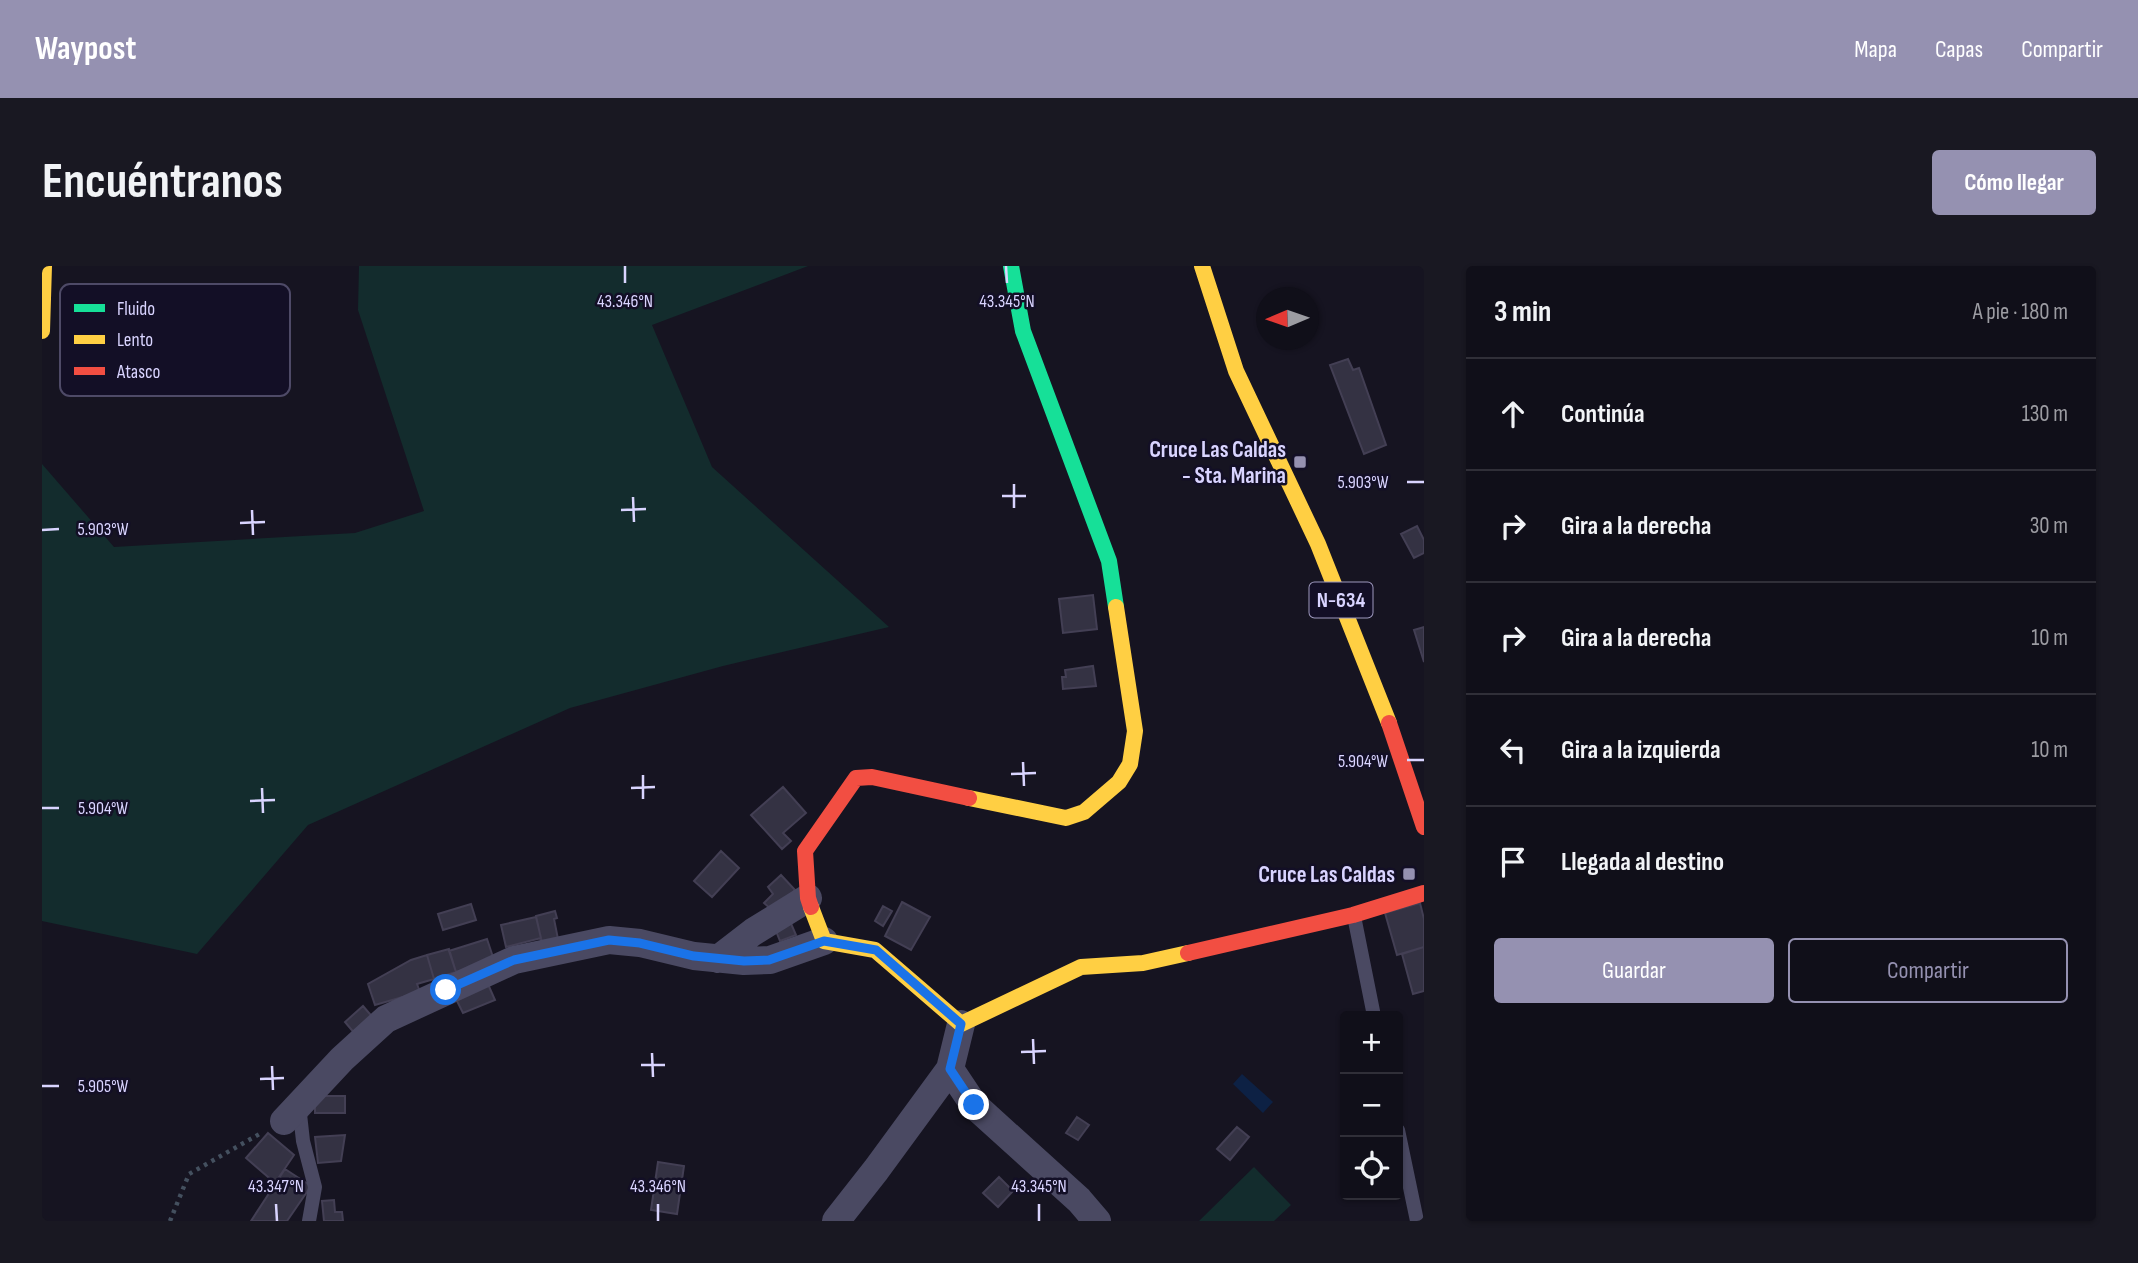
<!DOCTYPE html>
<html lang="es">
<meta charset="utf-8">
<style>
body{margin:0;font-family:"Sofia Sans Condensed",sans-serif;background:#191822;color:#f1f3f6}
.controls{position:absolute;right:21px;bottom:21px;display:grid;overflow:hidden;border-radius:7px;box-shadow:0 2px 5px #0004}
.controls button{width:63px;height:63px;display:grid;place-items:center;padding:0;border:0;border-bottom:2px solid #302f38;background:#100f19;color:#f1f3f6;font:35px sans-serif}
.compass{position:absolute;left:1214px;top:21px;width:63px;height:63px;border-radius:50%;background:#100f19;box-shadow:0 2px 5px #0004;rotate:268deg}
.stop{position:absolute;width:21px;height:21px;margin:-16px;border:5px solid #1a73e8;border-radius:50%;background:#fff}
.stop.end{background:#1a73e8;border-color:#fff;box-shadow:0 2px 7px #0008}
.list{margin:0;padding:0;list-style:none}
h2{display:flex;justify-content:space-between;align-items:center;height:91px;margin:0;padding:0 28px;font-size:30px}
h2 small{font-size:23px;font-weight:400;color:#9c9ca2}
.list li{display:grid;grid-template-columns:46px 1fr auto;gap:21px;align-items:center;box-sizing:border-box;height:112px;padding:0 28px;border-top:2px solid #302f38}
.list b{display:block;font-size:26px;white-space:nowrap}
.list em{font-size:23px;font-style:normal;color:#9c9ca2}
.actions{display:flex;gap:14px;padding:21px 28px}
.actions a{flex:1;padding:16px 0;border:2px solid #9591b1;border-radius:7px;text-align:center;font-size:24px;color:#9591b1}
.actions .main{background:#9591b1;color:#fff}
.icon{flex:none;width:38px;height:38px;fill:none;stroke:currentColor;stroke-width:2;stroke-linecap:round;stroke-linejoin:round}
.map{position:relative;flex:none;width:1382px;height:955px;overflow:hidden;border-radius:7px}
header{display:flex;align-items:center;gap:42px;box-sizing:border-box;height:98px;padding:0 35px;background:#9591b1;color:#fff}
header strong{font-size:33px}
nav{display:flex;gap:38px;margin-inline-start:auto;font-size:24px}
.intro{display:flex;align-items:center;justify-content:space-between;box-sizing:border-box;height:168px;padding:0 42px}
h1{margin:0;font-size:49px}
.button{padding:18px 32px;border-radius:7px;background:#9591b1;color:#fff;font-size:24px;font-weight:700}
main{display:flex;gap:42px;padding:0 42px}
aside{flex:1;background:#100f19;border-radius:7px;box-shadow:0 2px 5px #0004}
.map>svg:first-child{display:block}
.green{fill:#132c2d}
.water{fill:#0d2144}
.building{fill:#343243;stroke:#433f54;stroke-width:2}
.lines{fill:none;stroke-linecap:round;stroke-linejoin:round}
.path{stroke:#44505f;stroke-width:4.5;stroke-dasharray:3.5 5;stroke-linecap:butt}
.lane{stroke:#4a4962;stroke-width:14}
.street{stroke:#4a4962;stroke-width:28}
.fast{stroke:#16e098;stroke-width:16}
.slow{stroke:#ffcf43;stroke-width:16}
.jam{stroke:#f24e42;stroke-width:16}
.route{stroke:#1a73e8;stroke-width:9}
.ticks{fill:none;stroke:#d9d4ff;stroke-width:2.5}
.poi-dot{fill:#9591b1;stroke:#130f26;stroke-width:2.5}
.labels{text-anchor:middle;stroke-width:5;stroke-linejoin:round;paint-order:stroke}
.shield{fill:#130f26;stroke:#9e99be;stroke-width:2}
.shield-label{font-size:21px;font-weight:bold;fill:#d9d4ff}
.poi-label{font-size:23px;font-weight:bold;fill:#d9d4ff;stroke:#130f26;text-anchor:end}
.key{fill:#130f26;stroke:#4e4a67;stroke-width:2}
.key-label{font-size:19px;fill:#d9d4ff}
.ticks-label{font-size:18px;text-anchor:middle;fill:#d9d4ff;stroke:#130f26;stroke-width:5;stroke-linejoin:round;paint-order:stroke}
</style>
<header>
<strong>Waypost</strong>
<nav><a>Mapa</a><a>Capas</a><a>Compartir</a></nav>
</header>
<div class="intro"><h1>Encuéntranos</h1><a class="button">Cómo llegar</a></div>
<main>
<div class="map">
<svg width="1382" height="955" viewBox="0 0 1382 955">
<rect width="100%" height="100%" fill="#161421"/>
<path class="green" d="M317,0H766L610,59L670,201L847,361L681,400L528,442L266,559L155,688L0,655V198L72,281L313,267L382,245L316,44Z
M1212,901L1249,939L1232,955H1157Z"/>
<path class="water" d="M1200,808L1231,836L1221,847L1191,818Z"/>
<path class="building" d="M1306,93L1311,104L1317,102L1344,179L1322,188L1288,99Z
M1375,260L1382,274V287L1372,292L1359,268Z
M1051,329L1055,363L1021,367L1017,333Z
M1382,361V396L1372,364Z
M1051,400L1054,420L1021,423L1020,411H1024L1023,404Z
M741,521L764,547L741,567L749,575L740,583L709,549Z
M679,585L697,602L670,631L652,615Z
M739,609L753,624L731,645L722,637L731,628L726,621Z
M860,636L888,651L869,684L843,670Z
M1378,637L1382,653V681L1355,689L1343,647Z
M429,638L434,654L401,664L396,648Z
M841,640L850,645L841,660L833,655Z
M513,645L515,652L512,653L516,673L500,677L494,650Z
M494,651L499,672L464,681L459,659Z
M747,653L754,669L738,675L732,660Z
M445,673L452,694L414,706L407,685Z
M1382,681V725L1371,728L1360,688Z
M407,683L414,706L392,713L385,689Z
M385,689L392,713L375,718L378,726L333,739L326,718L369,694Z
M445,716L453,734L421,747L412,729Z
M321,740L333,754L314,769L303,756Z
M273,830H303V847H273Z
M1035,851L1047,859L1036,874L1024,867Z
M1195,861L1207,871L1188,894L1175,883Z
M226,867L252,889L233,917L204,892Z
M303,869L299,895L276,897L273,871Z
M616,896L642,900L635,948L609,944Z
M243,903L269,920L245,955H209Z
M957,911L971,925L956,941L941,927Z
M292,934L293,946H300L301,955H282L280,935Z"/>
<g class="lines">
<path class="path" d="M128,955L147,908L221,866"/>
<path class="lane" d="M1312,650L1332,750
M257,839L261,875L273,921L267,955
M1356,864L1375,955"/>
<path class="street" d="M676,693L711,666L766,632
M908,803L932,839L1037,934L1055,955
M242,855L300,793L344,753L472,694L567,674L598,677L652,690L702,695L728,694L782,675
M794,955L834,904L908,803L919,758"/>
<path class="fast" d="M969,0L981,65L1067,295L1074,341"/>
<path class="slow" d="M1160,0L1194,105L1276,278L1347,457
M0,65L2,0
M927,532L1024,552L1042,546L1077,516L1088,498L1093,465L1074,341
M769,641L782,675L833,684L919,758L1039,701L1101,697L1146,687"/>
<path class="jam" d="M1347,457L1382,561
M769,641L766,632L763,585L814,512L830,511L927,532
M1146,687L1311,649L1382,627"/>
</g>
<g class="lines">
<path class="route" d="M404,724L472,694L567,674L598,677L652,690L702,695L727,694L782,675L834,684L919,758L908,803L932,839"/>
</g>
<path class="ticks" d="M583,0V17M964,0L965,17M1365,216H1382M972,218V242M960,230H984M591,231L592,256M210,244L211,269M579,244L604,243M198,257L223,256M0,264L17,263M1365,494H1382M981,496L982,520M969,508L994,507M601,509V533M220,522L221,547M589,522L613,521M208,535L233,534M0,542H17M991,773L992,798M979,786L1004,785M610,787L611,811M599,799H623M230,800L231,824M218,813L242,812M0,820H17M234,938L235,955M616,938V955M997,938V955"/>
<g class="poi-dot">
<rect x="1251" y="189" width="14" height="14" rx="3.5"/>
<rect x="1360" y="601" width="14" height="14" rx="3.5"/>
</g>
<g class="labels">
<rect class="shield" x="1267.5" y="316.5" width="63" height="35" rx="5"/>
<g class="shield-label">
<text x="1299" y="341">N-634</text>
</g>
<g class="poi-label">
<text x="1244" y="191">Cruce Las Caldas<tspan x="1244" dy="26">- Sta. Marina</tspan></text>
<text x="1353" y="616">Cruce Las Caldas</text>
</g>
</g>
<rect x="18" y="18" width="230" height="112" rx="10" class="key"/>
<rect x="32" y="38" width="31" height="8" fill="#16e098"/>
<rect x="32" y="69" width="31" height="9" fill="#ffcf43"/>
<rect x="32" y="101" width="31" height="8" fill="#f24e42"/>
<g class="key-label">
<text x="75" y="49">Fluido</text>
<text x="75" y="80">Lento</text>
<text x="75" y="112">Atasco</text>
</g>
<g class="ticks-label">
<text x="583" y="41">43.346°N</text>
<text x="965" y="41">43.345°N</text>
<text x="1321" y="222">5.903°W</text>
<text x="61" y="269">5.903°W</text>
<text x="1321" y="501">5.904°W</text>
<text x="61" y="548">5.904°W</text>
<text x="61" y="826">5.905°W</text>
<text x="234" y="926">43.347°N</text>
<text x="616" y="926">43.346°N</text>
<text x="997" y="926">43.345°N</text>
</g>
</svg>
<div class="controls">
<button>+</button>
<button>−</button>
<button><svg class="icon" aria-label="locate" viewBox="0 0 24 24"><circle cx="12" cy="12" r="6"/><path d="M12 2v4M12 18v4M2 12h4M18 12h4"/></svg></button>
</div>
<svg class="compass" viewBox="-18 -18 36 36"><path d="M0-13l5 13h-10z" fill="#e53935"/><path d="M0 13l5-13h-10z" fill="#9c9ca2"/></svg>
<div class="stop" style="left:404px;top:724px"></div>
<div class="stop end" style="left:932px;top:839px"></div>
</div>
<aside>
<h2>3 min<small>A pie · 180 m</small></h2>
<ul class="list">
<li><svg class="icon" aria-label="ahead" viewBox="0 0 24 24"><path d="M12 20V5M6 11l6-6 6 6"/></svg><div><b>Continúa</b></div><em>130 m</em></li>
<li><svg class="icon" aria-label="right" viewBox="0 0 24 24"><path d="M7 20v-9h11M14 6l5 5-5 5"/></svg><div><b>Gira a la derecha</b></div><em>30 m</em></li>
<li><svg class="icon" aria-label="right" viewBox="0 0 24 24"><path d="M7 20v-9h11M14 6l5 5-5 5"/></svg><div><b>Gira a la derecha</b></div><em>10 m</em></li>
<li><svg class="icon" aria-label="left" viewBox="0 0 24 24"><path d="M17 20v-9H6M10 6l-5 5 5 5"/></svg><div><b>Gira a la izquierda</b></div><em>10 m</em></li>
<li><svg class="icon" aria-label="arrive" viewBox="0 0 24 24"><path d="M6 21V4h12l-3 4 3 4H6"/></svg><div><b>Llegada al destino</b></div></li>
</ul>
<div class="actions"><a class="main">Guardar</a><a>Compartir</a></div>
</aside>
</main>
